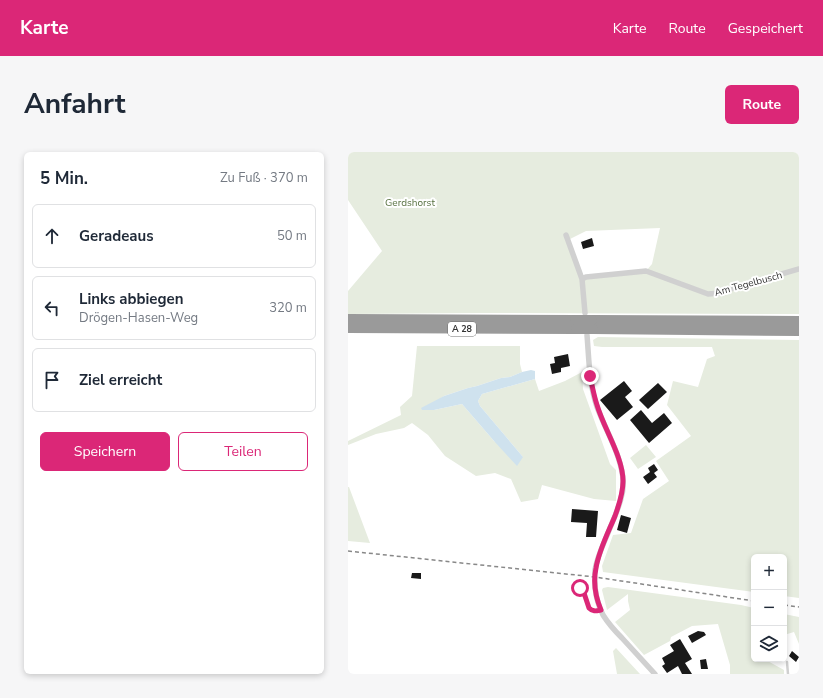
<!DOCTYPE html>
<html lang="de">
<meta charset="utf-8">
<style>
body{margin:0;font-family:"Nunito Sans",sans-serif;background:#f6f6f7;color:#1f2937}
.controls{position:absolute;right:12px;bottom:12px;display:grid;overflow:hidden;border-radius:6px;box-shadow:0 2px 6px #0003}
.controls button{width:36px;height:36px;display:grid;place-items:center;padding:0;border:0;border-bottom:1px solid #e0e1e3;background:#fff;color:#1f2937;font:20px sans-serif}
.stop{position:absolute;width:12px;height:12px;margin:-9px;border:3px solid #db2777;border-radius:50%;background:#fff}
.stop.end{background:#db2777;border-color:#fff;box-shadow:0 1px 4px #0008}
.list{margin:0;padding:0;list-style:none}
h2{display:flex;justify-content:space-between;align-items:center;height:52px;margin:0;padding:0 16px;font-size:17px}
h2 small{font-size:13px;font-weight:400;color:#747a83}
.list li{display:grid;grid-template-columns:26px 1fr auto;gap:12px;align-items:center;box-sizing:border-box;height:64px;margin:0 8px 8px;padding:0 8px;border:1px solid #e0e1e3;border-radius:6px}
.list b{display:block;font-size:15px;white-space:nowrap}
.list p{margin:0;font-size:13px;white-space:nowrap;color:#747a83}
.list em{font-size:13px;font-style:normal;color:#747a83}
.actions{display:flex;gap:8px;padding:12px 16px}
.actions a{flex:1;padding:9px 0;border:1px solid #db2777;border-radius:6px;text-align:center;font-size:14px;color:#db2777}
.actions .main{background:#db2777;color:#fff}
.icon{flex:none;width:22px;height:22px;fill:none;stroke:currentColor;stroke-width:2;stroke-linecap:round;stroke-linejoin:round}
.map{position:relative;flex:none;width:451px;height:522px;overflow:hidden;border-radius:6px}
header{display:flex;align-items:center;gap:24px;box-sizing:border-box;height:56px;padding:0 20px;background:#db2777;color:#fff}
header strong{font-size:19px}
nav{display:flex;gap:22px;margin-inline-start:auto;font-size:14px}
.intro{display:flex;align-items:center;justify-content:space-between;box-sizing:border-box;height:96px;padding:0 24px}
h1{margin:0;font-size:28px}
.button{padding:10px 18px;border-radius:6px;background:#db2777;color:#fff;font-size:14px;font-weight:700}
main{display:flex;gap:24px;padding:0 24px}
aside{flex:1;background:#fff;border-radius:6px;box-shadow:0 2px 6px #0003}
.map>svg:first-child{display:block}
.green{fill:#e6ecdf;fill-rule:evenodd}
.water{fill:#cfe2ee}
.building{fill:#1a1a1a}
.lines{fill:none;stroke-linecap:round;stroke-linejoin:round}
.lane{stroke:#d0d0d0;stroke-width:2.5}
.street{stroke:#d0d0d0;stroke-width:5.5}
.highway{stroke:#9a9a9a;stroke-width:10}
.rail{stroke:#888;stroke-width:1.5;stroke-dasharray:4 3;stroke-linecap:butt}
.highway-bridge{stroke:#9a9a9a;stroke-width:10}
.route{stroke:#db2777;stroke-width:5}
.labels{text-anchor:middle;stroke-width:4;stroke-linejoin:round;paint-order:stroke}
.shield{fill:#fff;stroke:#707070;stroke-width:1}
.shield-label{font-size:9px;font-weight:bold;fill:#333}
.park-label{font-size:10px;fill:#56703f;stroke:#fff}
.street-label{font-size:10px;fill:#333;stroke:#fff}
</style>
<header>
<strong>Karte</strong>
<nav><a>Karte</a><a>Route</a><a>Gespeichert</a></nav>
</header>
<div class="intro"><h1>Anfahrt</h1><a class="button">Route</a></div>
<main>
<aside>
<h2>5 Min.<small>Zu Fuß · 370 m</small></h2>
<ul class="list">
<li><svg class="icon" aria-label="ahead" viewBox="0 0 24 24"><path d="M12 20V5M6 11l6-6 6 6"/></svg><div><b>Geradeaus</b></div><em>50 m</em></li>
<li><svg class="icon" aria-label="left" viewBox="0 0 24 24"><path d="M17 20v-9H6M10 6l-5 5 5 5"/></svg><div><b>Links abbiegen</b><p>Drögen-Hasen-Weg</p></div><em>320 m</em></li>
<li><svg class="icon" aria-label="arrive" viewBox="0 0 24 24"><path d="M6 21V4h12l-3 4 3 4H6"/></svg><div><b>Ziel erreicht</b></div></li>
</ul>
<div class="actions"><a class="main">Speichern</a><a>Teilen</a></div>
</aside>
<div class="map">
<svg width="451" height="522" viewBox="0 0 451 522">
<rect width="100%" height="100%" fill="#fff"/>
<path class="green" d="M0,0H451V162L132,161L0,162V139L34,99L0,48ZM312,76L304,112L298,119L234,127L220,88L238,79Z
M250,185L451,188V446L436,444V405H406V440L255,420L254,414L265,383L283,381L295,347L321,329L308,309L343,284L319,253L325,229L350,235L359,207L367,204L364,195H254L246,194L245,188Z
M69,194H172V212L174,220L162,225L153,226L129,234L120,236L96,244L89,249L86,258L114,252L146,289L175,305L132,254L130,249L134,242L187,227L191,239L217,229L234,220L235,237L262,312L268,318V349L246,347L194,333L190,347L173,350L163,327L147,321L128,324L97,304L80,283L64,271L56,276L28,282L0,293V289L53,263L52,255L64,244Z
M298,293L308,305L290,317L282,306Z
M0,335H1L22,391L0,389Z
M260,435L393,453L406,456V507H416L436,518V522H382V513L370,472L344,474L323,485L322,489L296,503L267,470L282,458L280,449V442L259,458L254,438L255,436Z
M436,462L451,465V492L446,480L436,483Z
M268,496L292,522H269L265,499Z"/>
<path class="water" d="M183,218L187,219V227L134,242L130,249L132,254L175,305L169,314L146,289L114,252L86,258H74L73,256L96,244L120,236L129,234L153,226L162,225L174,220Z"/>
<path class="building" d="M244,86L246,94L235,97L233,90Z
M220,202L222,214L213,216V220L204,222L202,212L207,211L206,205Z
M276,229L284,239L277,245L285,255L269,268L252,248Z
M310,231L319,240L300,257L291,248Z
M293,258L304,271L316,261L324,271L301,291L282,268Z
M306,312L310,318L306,321L309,325L300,332L295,325L302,320L300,316Z
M224,357L250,359L248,385H238L239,371L223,370Z
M273,363L283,366L279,381L269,378Z
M64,421H73V427L63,426Z
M350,479L356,480L358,483L344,491L340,484Z
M332,487L344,507L337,511L344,522H334L330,514L319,521L314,514L317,512L314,506L326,499L322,493Z
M444,499L451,505L448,510L441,504Z
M358,507L360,517H353L352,508Z"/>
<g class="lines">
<path class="lane" d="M231,433C232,437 234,439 236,442C240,451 238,461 252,459
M439,510L440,522"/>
<path class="street" d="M218,83L234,127L237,161
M234,127L238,125L298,119L360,142L373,141L388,135L451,117
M239,183C241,207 241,232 249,255C258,279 272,301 275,326C277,343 268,361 262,376C257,389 249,404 247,418C246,432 248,450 255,463C260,471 267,479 274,486C285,498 296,510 307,522"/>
<path class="highway" d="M0,167L227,168
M244,168L451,169
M0,176L228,177
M245,177L451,179"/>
<path class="rail" d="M0,399L247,425L406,449
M436,453L451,455"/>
<path class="highway-bridge" d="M227,168H244
M228,177H245"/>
</g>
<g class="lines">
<path class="route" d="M232,436L236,441L241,456C245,460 248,459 253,458C248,446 245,430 248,416C251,398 260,381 267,364C271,353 275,341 275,329C275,305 256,277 249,253C246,244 244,233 242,224"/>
</g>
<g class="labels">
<rect class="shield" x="100" y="170" width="28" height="14" rx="3"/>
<g class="shield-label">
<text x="114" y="180">A 28</text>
</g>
<g class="park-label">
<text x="62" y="54">Gerdshorst</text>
</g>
<g class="street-label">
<text transform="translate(400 131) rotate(-15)" y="4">Am Tegelbusch</text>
</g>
</g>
</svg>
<div class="controls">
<button>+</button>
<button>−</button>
<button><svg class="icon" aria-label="layers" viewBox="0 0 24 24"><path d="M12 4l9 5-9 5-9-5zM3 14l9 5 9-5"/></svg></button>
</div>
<div class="stop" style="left:232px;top:436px"></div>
<div class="stop end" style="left:242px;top:224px"></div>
</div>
</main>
